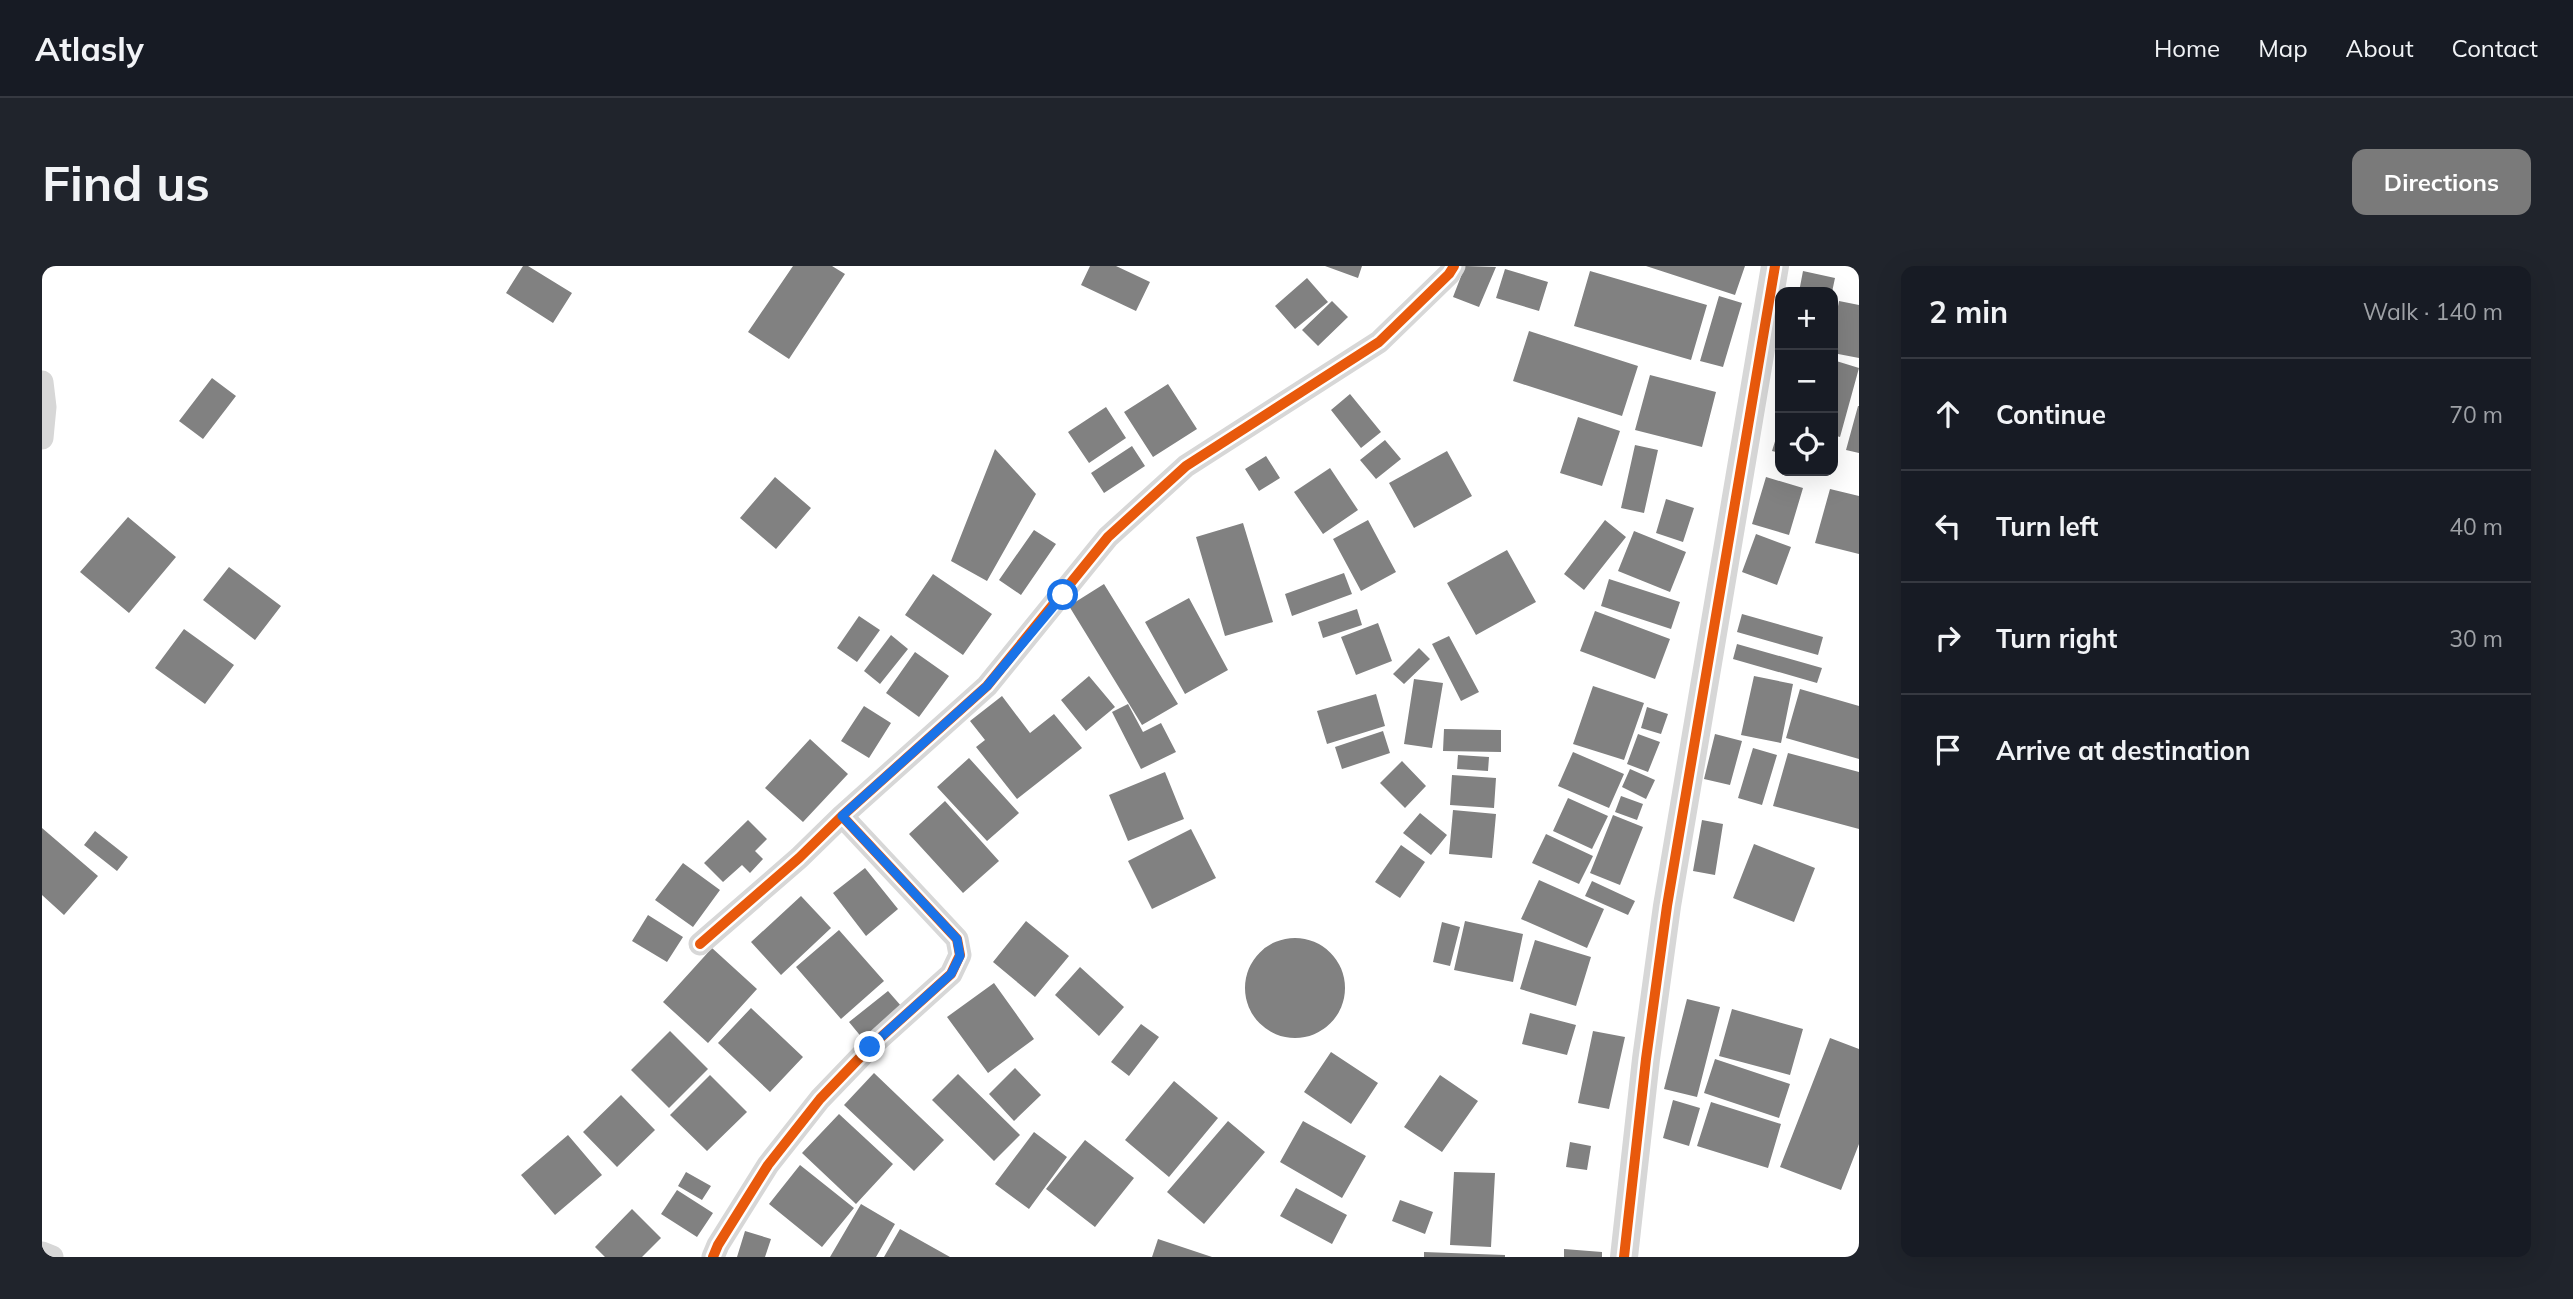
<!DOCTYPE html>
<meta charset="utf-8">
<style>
body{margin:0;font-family:Mulish,sans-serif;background:#20242c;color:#f1f3f6}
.controls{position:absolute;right:21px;top:21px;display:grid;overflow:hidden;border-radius:14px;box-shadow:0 7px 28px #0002}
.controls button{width:63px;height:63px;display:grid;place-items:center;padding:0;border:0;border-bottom:2px solid #363941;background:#171b24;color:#f1f3f6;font:35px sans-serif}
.stop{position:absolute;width:21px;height:21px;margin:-16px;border:5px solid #1a73e8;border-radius:50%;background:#fff}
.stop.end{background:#1a73e8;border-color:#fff;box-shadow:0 2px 7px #0008}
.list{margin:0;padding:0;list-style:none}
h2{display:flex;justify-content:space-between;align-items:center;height:91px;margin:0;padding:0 28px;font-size:30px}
h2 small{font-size:23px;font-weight:400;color:#9ea1a6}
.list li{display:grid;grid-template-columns:46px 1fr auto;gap:21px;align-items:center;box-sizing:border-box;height:112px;padding:0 28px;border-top:2px solid #363941}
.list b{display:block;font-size:26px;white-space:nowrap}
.list em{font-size:23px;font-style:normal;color:#9ea1a6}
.icon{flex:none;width:38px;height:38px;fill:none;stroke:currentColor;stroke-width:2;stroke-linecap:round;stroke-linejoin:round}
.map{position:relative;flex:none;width:1817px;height:991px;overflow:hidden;border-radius:14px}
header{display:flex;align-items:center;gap:42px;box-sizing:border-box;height:98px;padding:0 35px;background:#171b24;border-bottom:2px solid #363941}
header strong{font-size:33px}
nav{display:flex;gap:38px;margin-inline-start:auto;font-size:24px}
.intro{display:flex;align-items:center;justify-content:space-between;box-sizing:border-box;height:168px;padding:0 42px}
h1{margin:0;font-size:49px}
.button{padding:18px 32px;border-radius:14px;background:#7a7a7a;color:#fff;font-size:24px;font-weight:700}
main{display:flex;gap:42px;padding:0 42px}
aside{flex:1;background:#171b24;border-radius:14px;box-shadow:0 7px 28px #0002}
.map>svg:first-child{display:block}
.building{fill:#818181}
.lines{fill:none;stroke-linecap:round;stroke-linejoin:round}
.minor{stroke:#d7d7d7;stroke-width:23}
.tertiary{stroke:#d7d7d7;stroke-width:28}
.cycleway-casing{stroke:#fff;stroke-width:15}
.cycleway{stroke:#e8590c;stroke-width:10}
.route{stroke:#1a73e8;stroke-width:9}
</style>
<header>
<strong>Atlasly</strong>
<nav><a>Home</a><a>Map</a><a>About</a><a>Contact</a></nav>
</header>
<div class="intro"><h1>Find us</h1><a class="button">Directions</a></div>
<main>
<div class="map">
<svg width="1817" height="991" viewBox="0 0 1817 991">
<rect width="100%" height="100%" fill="#fff"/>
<path class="building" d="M481,0H486L530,27L511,57L464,27Z
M751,0H790L803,8L747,93L706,66Z
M1048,0H1074L1108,16L1094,45L1039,19Z
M1283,0H1320L1316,12Z
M1423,0L1454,1L1437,41L1411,31Z
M1604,0H1703L1693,29Z
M1463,3L1506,16L1497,45L1454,32Z
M1548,5L1665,39L1649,94L1532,60Z
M1761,5L1793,12L1790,26H1757Z
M1265,12L1286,36L1253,63L1233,40Z
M1677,30L1700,37L1681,101L1658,95Z
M1290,35L1306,51L1276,80L1260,64Z
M1797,35L1817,39V92L1791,87V66Z
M1487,65L1596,100L1580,150L1471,115Z
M1791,94L1817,102L1798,171L1791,169Z
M1608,109L1674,126L1660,181L1593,164Z
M170,112L194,130L161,173L137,155Z
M1126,118L1155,163L1111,191L1082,146Z
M1308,128L1339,166L1319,182L1289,144Z
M1816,140H1817V187L1804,184Z
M1064,141L1084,172L1047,197L1026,166Z
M1536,151L1578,165L1560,220L1518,207Z
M1738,159V187L1730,185Z
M1343,174L1359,193L1334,213L1318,194Z
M1593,179L1616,184L1602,247L1579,242Z
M1090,180L1103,200L1062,227L1049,207Z
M953,183L994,228L945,315L909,295Z
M1405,185L1430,230L1372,262L1347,217Z
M1224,190L1238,212L1217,225L1203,203Z
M1288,202L1316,244L1281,268L1252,226Z
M733,211L769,242L734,283L698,252Z
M1724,211L1761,222L1747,269L1710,258Z
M1788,223L1817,230V288L1773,277Z
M1624,233L1652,242L1641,276L1614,267Z
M86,251L134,291L87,347L38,306Z
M1326,254L1354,306L1319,325L1291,273Z
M1563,254L1584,271L1542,324L1522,308Z
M1201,257L1231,356L1183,370L1154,271Z
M992,264L1014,278L979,329L957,314Z
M1592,265L1644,286L1628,326L1576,305Z
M1714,268L1749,281L1735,319L1700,306Z
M1465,284L1494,336L1434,369L1405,317Z
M187,301L239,340L213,374L161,334Z
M1302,307L1310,328L1250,350L1243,328Z
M891,308L950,348L921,389L863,349Z
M1567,313L1638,336L1629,363L1559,340Z
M1062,318L1136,438L1100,459L1027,340Z
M1147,332L1186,404L1143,428L1103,356Z
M1315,343L1320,359L1281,372L1276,356Z
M1553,345L1628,373L1613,413L1538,385Z
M1700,348L1781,371L1776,389L1695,366Z
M817,350L838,364L815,396L795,382Z
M1336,357L1350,395L1314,409L1299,371Z
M142,363L192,399L163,438L113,402Z
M849,369L866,383L838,418L822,405Z
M1407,370L1437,426L1419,435L1390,378Z
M1695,378L1780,402L1775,417L1691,393Z
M1377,382L1388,393L1362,418L1351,408Z
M873,386L907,410L877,451L844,427Z
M1047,410L1073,441L1044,465L1019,434Z
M1712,410L1751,418L1739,477L1699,469Z
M1372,413L1401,417L1390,482L1362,478Z
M1551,420L1602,437L1582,494L1531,478Z
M1758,423L1817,440V493L1744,472Z
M1334,428L1343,460L1285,478L1275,445Z
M960,430L988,467L1012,448L1040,482L975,533L934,481L943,474L928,455Z
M1086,438L1101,466L1119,457L1134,486L1099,503L1070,446Z
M822,440L849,457L827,492L799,475Z
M1605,441L1626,448L1619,468L1599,462Z
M1402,463L1459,464V486L1401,485Z
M1341,465L1348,487L1300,503L1293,481Z
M1596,468L1618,476L1606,506L1585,498Z
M1673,468L1700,475L1688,519L1662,513Z
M768,473L806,508L761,556L723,522Z
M1711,482L1735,489L1720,539L1696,532Z
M1531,486L1582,508L1567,542L1516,520Z
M1746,487L1817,506V563L1731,540Z
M1416,489L1447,491L1446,505L1415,503Z
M927,492L977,547L945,575L895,521Z
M1360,495L1384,520L1363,542L1338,517Z
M1588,503L1613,514L1604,533L1580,521Z
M1123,506L1142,553L1086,575L1067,529Z
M1410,509L1454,512L1452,542L1408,539Z
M1579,530L1601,538L1595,554L1573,546Z
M1526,532L1566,550L1550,583L1511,565Z
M903,535L957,595L921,627L867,568Z
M1411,544L1454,548L1450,592L1407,588Z
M1378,547L1405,569L1389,589L1361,567Z
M1571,549L1601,561L1578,619L1548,607Z
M706,554L725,573L713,585L721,593L708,607L700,599L681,616L662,597Z
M1660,554L1681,558L1673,609L1651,605Z
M0,562L56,610L22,649L0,629Z
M1149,563L1174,612L1110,643L1086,595Z
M53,565L86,591L75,605L42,579Z
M1504,568L1551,590L1537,618L1490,597Z
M1712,578L1773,602L1752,656L1691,632Z
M1359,579L1383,596L1358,632L1333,616Z
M641,597L678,624L651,661L613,634Z
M823,602L856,643L824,670L791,627Z
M1497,614L1562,643L1545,682L1479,653Z
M1550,615L1593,635L1586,649L1543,630Z
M759,630L789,662L739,709L709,676Z
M606,649L641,671L625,696L590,675Z
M984,655L1027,690L993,731L951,696Z
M1423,655L1481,668L1471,716L1412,704Z
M1400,656L1418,661L1408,700L1391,696Z
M797,664L842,715L799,753L754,701Z
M1203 722a50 50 0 1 1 100 0a50 50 0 1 1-100 0Z
M1493,674L1549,691L1534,740L1478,723Z
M670,682L715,723L666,777L621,736Z
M1038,701L1082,741L1057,770L1013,729Z
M952,717L992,773L946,807L905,751Z
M846,725L860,741L821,773L807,756Z
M1645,733L1678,741L1655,831L1622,823Z
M709,742L761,791L728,826L676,777Z
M1690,743L1761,763L1748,809L1677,790Z
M1488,747L1534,759L1525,789L1480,778Z
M1099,758L1117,771L1087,810L1069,796Z
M628,765L666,803L627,842L589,804Z
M1551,765L1583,771L1567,843L1536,837Z
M1788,772L1817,783V878L1799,924L1738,901Z
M1289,786L1336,817L1309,858L1262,826Z
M1673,793L1748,818L1737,852L1662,827Z
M973,802L999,829L972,855L947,828Z
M832,807L902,874L872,905L802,839Z
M916,808L978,869L952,895L890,834Z
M668,809L705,846L665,885L628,849Z
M1398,809L1436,835L1400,886L1362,861Z
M1132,815L1176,852L1127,911L1083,874Z
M579,829L613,864L575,901L541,866Z
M1631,834L1658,842L1647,880L1621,872Z
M1669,836L1739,858L1726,902L1655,880Z
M797,848L851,898L814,938L760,887Z
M1186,855L1223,886L1162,958L1125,926Z
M1261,855L1324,890L1300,932L1238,896Z
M992,866L1025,891L987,943L953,918Z
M526,869L560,909L513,949L479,909Z
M1043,874L1092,912L1053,961L1004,923Z
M1528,876L1549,880L1545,904L1524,901Z
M758,899L812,942L780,981L727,938Z
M644,906L669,920L660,934L636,920Z
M1412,906L1453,907L1449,981L1408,979Z
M1254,922L1305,949L1290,978L1238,950Z
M635,924L671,947L655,971L619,948Z
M1358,934L1391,946L1383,968L1350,955Z
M819,938L853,958L834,991H788Z
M590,943L619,972L600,991H563L553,981Z
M858,963L908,991H842Z
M703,965L729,973L723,991H695Z
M1116,973L1170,991H1110Z
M1522,983L1560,986V991H1522Z
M1382,986L1463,989V991H1382Z"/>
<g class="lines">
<path class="minor" d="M0,116L3,141L0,172
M658,678L757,592L800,550L945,420L1066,271L1144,200L1337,76L1407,8L1412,0
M0,987L10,991
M671,991L676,979L726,899L778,833L828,781L909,708L918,689L915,673L800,550"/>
<path class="tertiary" d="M1582,991L1604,793L1625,640L1733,0"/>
<defs>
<path id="cycleway" d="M658,678L757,592L800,550L945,420L1066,271L1144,200L1337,76L1407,8L1412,0
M671,991L676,979L726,899L778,833L828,781L909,708L918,689L915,673L800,550
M1582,991L1604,793L1625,640L1733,0"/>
</defs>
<use href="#cycleway" class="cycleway-casing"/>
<use href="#cycleway" class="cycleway"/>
</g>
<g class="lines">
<path class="route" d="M828,781L909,708L918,690L915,673L800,550L945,420L1021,329"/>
</g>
</svg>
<div class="controls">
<button>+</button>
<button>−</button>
<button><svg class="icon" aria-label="locate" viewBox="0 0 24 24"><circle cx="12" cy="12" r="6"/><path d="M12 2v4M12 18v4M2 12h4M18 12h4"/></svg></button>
</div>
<div class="stop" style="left:1021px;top:329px"></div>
<div class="stop end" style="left:828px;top:781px"></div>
</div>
<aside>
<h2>2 min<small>Walk · 140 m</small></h2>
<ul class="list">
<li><svg class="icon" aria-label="ahead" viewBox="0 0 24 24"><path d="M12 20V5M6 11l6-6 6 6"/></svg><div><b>Continue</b></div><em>70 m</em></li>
<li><svg class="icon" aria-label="left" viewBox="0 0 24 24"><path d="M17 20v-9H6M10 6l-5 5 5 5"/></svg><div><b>Turn left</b></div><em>40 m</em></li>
<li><svg class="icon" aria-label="right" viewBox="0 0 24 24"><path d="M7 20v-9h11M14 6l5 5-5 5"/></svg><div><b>Turn right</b></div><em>30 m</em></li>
<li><svg class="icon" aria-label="arrive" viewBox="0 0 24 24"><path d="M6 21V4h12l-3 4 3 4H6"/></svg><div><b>Arrive at destination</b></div></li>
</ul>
</aside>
</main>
